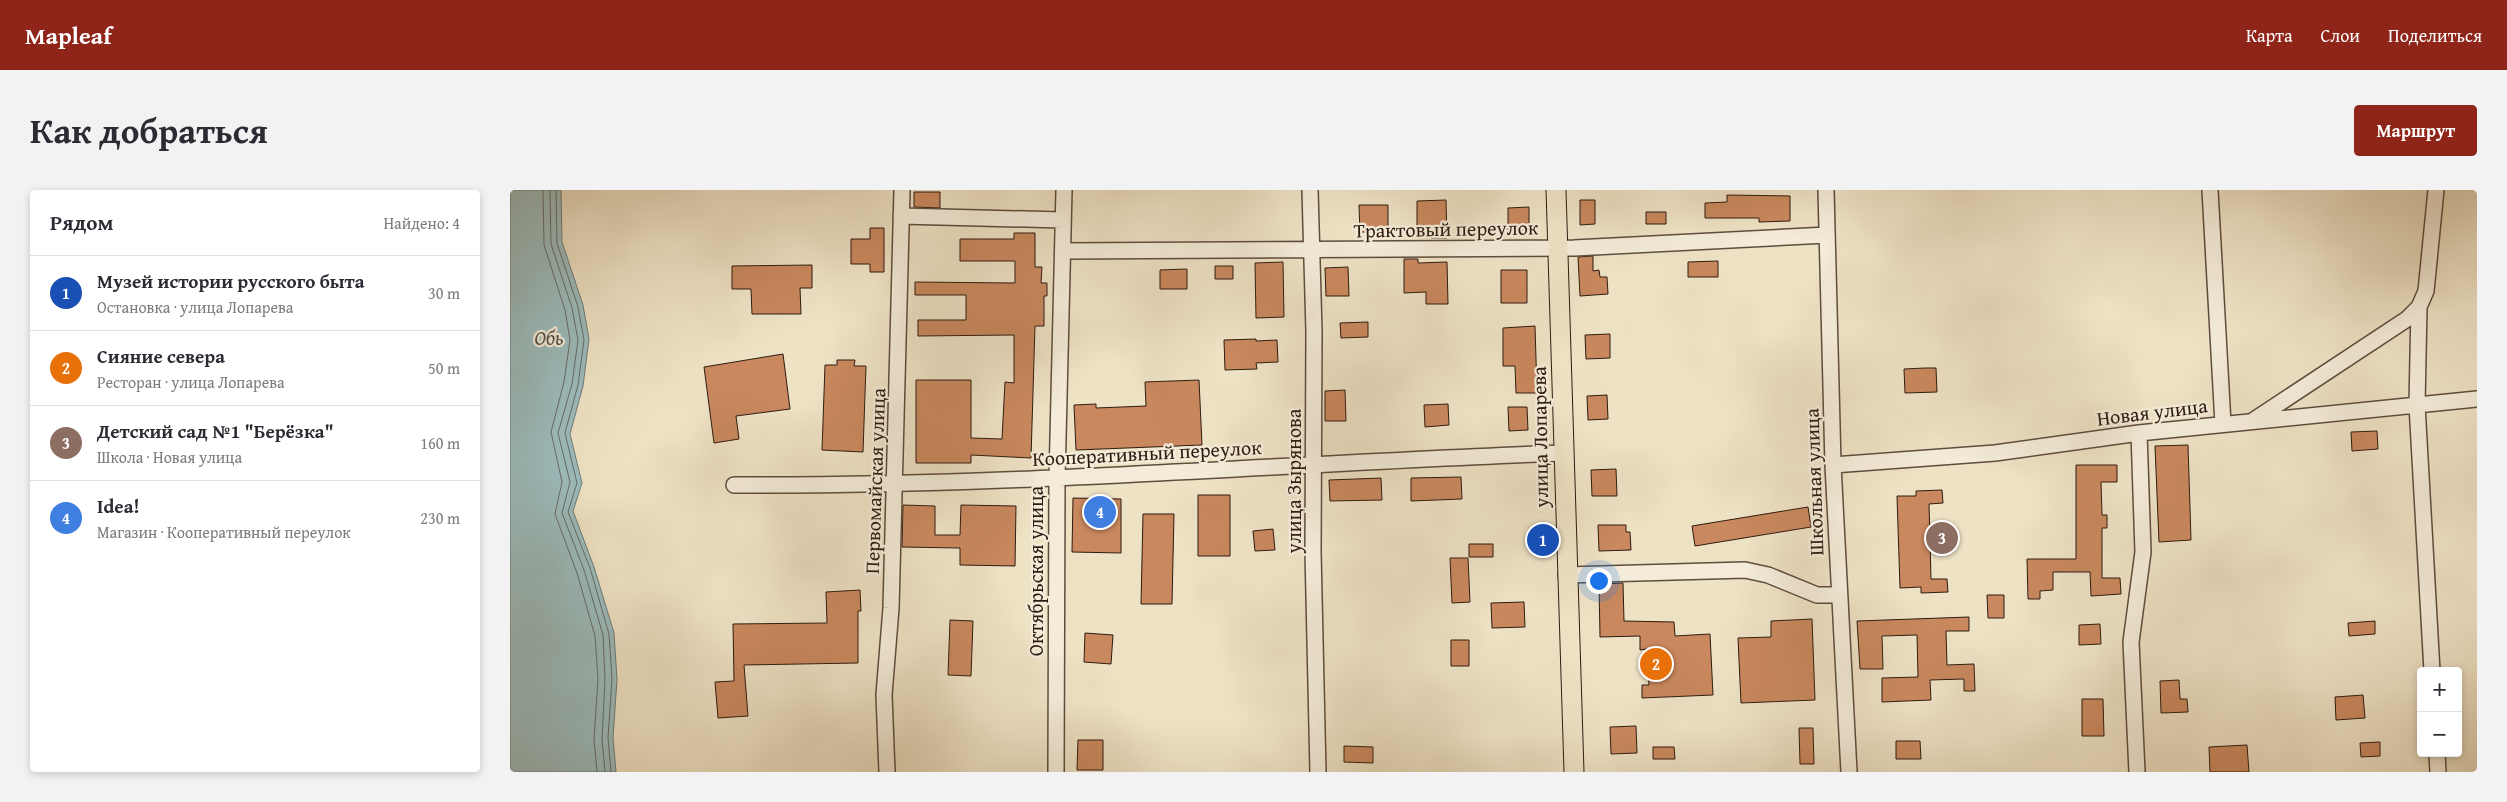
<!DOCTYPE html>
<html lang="ru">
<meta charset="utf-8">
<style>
body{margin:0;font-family:"Gentium Book Plus",serif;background:#f2f2f3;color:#2b2b33}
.controls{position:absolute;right:15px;bottom:15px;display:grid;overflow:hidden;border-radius:5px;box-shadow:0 2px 8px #0003}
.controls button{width:45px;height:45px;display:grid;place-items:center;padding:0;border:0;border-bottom:1px solid #e1e1e2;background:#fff;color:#2b2b33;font:25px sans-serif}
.you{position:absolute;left:1088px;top:390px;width:18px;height:18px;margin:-12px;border:4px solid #fff;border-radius:50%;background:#1a73e8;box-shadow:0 0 0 8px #1a73e833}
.badge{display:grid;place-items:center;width:32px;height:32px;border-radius:50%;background:#8f2418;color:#fff;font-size:16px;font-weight:700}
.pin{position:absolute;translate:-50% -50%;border:2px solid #fff;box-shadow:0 1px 5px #0006}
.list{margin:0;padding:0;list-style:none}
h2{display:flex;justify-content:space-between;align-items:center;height:65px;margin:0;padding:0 20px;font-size:21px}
h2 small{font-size:16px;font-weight:400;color:#7c7c81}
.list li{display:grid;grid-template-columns:32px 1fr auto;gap:15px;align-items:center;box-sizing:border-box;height:75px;padding:0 20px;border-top:1px solid #e1e1e2}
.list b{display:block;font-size:19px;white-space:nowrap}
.list p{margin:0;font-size:16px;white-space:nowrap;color:#7c7c81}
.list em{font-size:16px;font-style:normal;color:#7c7c81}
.map{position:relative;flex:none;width:1967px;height:582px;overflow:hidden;border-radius:5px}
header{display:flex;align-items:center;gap:30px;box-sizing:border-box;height:70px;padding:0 25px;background:#8f2418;color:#fff}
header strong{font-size:24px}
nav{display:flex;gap:28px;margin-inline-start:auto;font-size:18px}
.intro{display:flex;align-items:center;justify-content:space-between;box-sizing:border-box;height:120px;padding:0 30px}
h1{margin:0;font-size:35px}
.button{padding:12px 22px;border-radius:5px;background:#8f2418;color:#fff;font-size:18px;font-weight:700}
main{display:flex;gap:30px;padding:0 30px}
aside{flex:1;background:#fff;border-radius:5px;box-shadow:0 2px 8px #0003}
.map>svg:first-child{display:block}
.water{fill:#9cbcbd;stroke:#707c78}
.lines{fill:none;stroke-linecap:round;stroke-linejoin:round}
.shore{stroke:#656c67;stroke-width:1}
.building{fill:#c9885e;stroke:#2e1b11}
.minor-casing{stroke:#5e4d3e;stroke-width:18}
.major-casing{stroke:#2e1b11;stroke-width:21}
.minor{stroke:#f4ecd9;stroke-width:15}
.major{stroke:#eee2c5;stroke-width:19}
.labels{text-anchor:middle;stroke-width:4.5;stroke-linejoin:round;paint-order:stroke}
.street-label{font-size:20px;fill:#2e1b11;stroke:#f4ecd9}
.water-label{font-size:21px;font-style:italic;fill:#54534d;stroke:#f4ecd9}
</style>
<header>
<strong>Mapleaf</strong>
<nav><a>Карта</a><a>Слои</a><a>Поделиться</a></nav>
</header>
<div class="intro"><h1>Как добраться</h1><a class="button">Маршрут</a></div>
<main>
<aside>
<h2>Рядом<small>Найдено: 4</small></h2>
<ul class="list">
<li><span class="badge" style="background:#1a4fb4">1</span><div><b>Музей истории русского быта</b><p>Остановка · улица Лопарева</p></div><em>30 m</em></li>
<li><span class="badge" style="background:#e8710a">2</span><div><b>Сияние севера</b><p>Ресторан · улица Лопарева</p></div><em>50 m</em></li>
<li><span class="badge" style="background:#8d6e63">3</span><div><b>Детский сад №1 &quot;Берёзка&quot;</b><p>Школа · Новая улица</p></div><em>160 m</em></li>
<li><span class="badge" style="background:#3f7fe0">4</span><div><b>Idea!</b><p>Магазин · Кооперативный переулок</p></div><em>230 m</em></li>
</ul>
</aside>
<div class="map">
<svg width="1967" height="582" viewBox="0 0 1967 582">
<rect width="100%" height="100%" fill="#eee2c5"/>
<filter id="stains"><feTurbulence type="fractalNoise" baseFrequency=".004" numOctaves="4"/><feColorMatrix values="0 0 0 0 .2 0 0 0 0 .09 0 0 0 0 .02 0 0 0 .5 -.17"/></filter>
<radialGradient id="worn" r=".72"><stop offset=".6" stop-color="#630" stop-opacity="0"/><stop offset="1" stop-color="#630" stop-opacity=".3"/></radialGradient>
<path class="water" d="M0,0H51L52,52L73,115L79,149L73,196L60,244L72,293L63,321L84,377L104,443L107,489L103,548L106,582H0Z"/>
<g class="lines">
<path class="shore" d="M33,0L34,55L55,120L60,150L54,192L41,242L52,292L45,324L67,383L85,446L88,489L84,549L87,582
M40,0L41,54L62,118L68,150L62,194L48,243L60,292L52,323L74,380L93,445L95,489L92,549L95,582
M46,0L47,53L68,117L74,150L68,195L55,243L67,293L58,322L80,378L99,444L102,489L98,548L101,582"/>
</g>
<path class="building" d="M404,2H430V18L404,17Z
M1217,5L1280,6V31L1249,32V28H1195V13L1217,12Z
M936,10L937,48H921V41L907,42V11Z
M1070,10H1085V34L1070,35Z
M849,15H878V42H850Z
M1019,17V41L998,42V18Z
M1136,22H1156V34H1136Z
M360,38H374V82H360V74H341V49H360Z
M504,43H525V77H532L531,93H537V106H534V136H525L521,268L461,265V273H406V190H461V248L492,249L495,192L504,193V145L408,146V130H456V105H405V92L505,93V71H450V49H504Z
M1083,66V81L1089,80L1090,87H1097L1098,104L1070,106L1068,67Z
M894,69H908V73L937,72L938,114H916V102L894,103Z
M1208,71V87H1178V72Z
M773,72L774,127L746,128L745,73Z
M302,75V98H290L291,124H242L241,99H222V76Z
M705,76H723V89H705Z
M838,77L839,106H816L815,78Z
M677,79V99H650V80Z
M991,80H1017V113H991Z
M858,132V147L831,148L830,133Z
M1025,136L1027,203H1006L1005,176H993V138Z
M1100,144V168L1076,169L1075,145Z
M746,149V151L767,150L768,172L746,173L747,179L715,180L714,150Z
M273,164L280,219L226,226L229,249L204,253L194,177Z
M327,170H345L344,176H356L353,262L312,260L315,175H327Z
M1415,178H1426L1427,202L1395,203L1394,179Z
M689,190L692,255L566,260L564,215L586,214V218L636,216L635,192Z
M835,200L836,231H815V201Z
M1097,205L1098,229L1078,230L1077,206Z
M938,214L939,235L915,237L914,215Z
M998,217H1017L1018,240L999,241Z
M1867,241L1868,259L1842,261L1841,242Z
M1678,255L1681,350L1649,352L1645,256Z
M1566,275H1607V292H1591L1592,325H1597V338H1592V388H1610L1611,404L1581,406L1580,382H1543V400L1530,401V409H1518L1517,369H1566Z
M1106,279L1107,306H1082L1081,280Z
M951,287L952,309L901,311V288Z
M871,288L872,310L820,311L819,290Z
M1432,300L1433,313L1419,314L1421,389H1437L1438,402L1411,403V397L1390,398L1387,306H1406V301Z
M688,305H720V366H688Z
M563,308L611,309V363L562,362Z
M393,315L425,316V345H450L451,315L506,316L505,376L450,375V358L392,357Z
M1298,317L1301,337L1185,356L1182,336Z
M633,324H664L662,414H631Z
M1088,335H1116V342H1120L1121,360L1089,361Z
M763,339L765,360L745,361L743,341Z
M959,354H983V367H959Z
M940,368H958L960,412L942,413Z
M1113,393L1114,431L1164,432L1165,446L1200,444L1203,505L1132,508V495H1139L1137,459L1130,460V446L1090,447L1089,394Z
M350,400L351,421H348V473L234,475L238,526L208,528L205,492L224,491L223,434L317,433L316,402Z
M1477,405H1494V428H1478Z
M1014,412L1015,437L982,438L981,413Z
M1459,427V441H1436L1437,475L1464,474L1465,501H1454V489L1420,490L1421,510L1372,512V488L1408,487L1407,445L1372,446L1373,479H1350L1347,431Z
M1302,429L1305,510L1231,513L1228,448L1261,447V431Z
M440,430L463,431L461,486L438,485Z
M1865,431V444L1839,446L1838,433Z
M1590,434L1591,454L1569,455V435Z
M575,443L603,445L601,474L574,472Z
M941,450H959V476H941Z
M1669,490L1670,509H1677L1678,522L1651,523L1650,491Z
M1853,505L1855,528L1826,530L1825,507Z
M1572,509H1593L1594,546H1572Z
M1126,536L1127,563L1101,564L1100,537Z
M1289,538H1303L1304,574H1290Z
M568,550H593V580H567Z
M1386,551H1410L1411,569H1386Z
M1870,552V566L1851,567L1850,553Z
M1737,555L1739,582H1700L1699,557Z
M834,556L863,557V573L834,572Z
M1143,557H1164L1165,569H1143Z"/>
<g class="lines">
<defs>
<path id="minor" d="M800,0L804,142L803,362L808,582
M1316,0L1323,275L1339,582
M1700,0L1713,234
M391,26L553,30
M554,61L1064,58L1317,45
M1909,117L1907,215L1922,481
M1744,230L1897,129L1909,117L1916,101L1926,0
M1323,275L1485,263L1629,243L1967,209
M224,295C501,297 776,273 1053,263
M1056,385L1235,380L1258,385L1307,405H1329
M1927,563L1928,582
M377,582L374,505L381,418L392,0
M546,582L547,289L554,0
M1627,582L1621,452L1633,362L1629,243"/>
<path id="major" d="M1046,0L1064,582"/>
</defs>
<use href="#minor" class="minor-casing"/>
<use href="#major" class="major-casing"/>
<use href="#minor" class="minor"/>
<use href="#major" class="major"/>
</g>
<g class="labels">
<g class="street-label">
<text transform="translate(936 39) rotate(-1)" y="7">Трактовый переулок</text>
<text transform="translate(1642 222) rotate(-7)" y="7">Новая улица</text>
<text transform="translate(1030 247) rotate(-91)" y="7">улица Лопарева</text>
<text transform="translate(637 263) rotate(-3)" y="7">Кооперативный переулок</text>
<text transform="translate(365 291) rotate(-88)" y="7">Первомайская улица</text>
<text transform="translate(784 291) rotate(-90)" y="7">улица Зырянова</text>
<text transform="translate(1304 292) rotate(-92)" y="7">Школьная улица</text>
<text transform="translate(526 381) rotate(-90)" y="7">Октябрьская улица</text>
</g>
<g class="water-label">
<text x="39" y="155">Обь</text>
</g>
</g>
<rect width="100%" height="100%" filter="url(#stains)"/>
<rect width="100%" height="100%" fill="url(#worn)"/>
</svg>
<div class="controls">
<button>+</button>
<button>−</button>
</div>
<div class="you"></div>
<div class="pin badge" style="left:1033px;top:350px;background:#1a4fb4">1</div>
<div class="pin badge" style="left:1146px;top:474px;background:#e8710a">2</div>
<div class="pin badge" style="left:1432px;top:348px;background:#8d6e63">3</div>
<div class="pin badge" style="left:590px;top:322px;background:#3f7fe0">4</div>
</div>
</main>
